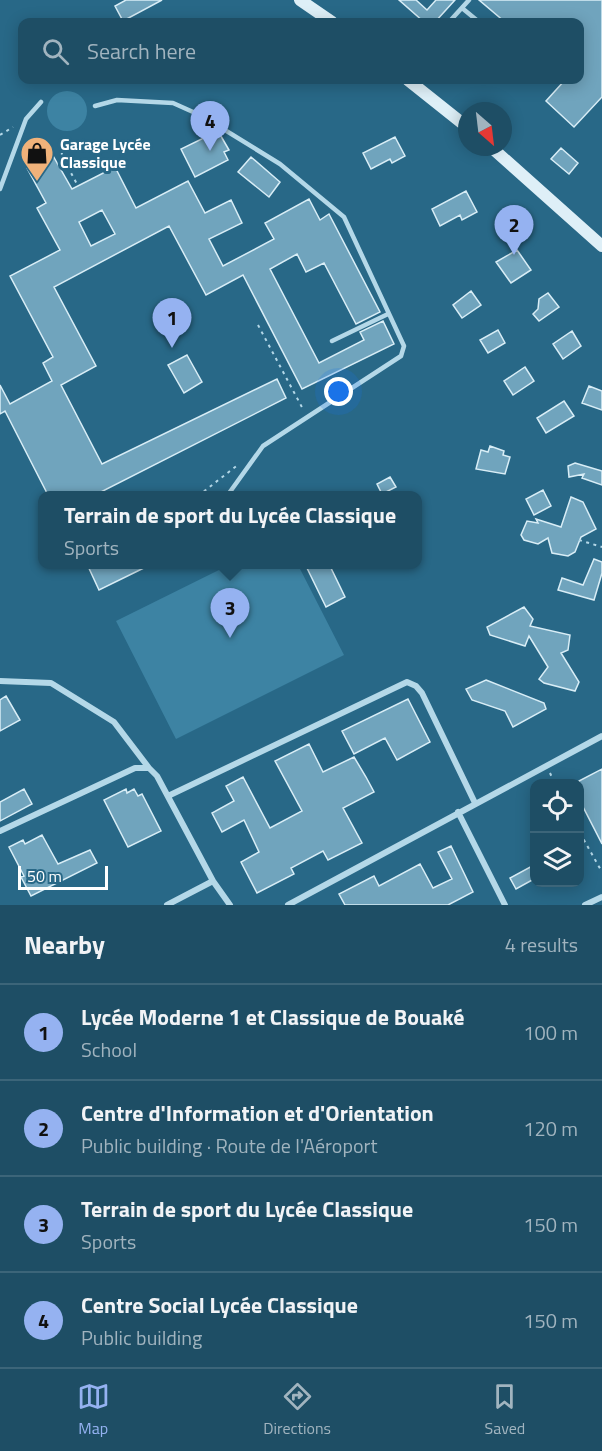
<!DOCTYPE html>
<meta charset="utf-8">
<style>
body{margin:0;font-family:"Titillium Web",sans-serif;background:#2b586e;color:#f1f3f6}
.controls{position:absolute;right:18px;bottom:18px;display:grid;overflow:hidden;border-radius:12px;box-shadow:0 3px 15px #0003}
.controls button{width:54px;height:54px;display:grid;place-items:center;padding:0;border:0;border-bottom:2px solid #3c6579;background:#1e4e65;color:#f1f3f6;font:30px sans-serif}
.compass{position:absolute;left:458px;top:102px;width:54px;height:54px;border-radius:50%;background:#1e4e65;box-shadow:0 3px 15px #0003;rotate:152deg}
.scale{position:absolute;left:18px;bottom:15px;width:90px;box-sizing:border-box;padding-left:6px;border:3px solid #fff;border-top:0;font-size:16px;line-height:21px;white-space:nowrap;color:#fff;-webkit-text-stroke:4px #286887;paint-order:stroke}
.you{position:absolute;left:339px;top:392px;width:21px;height:21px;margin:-15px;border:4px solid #fff;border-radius:50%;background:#1a73e8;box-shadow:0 0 0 9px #1a73e833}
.badge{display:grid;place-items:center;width:39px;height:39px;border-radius:50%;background:#95b2f1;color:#111;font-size:20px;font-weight:700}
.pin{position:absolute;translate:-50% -50px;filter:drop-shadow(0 2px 3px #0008)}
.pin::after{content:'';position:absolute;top:32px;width:21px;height:18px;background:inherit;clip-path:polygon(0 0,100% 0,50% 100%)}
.popup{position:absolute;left:38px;top:491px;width:384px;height:78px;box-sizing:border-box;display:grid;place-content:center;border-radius:12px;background:#1e4e65;filter:drop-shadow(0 2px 4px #0005);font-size:20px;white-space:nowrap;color:#a1b4bf}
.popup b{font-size:22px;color:#f1f3f6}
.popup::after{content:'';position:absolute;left:50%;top:100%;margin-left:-12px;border:12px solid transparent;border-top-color:#1e4e65}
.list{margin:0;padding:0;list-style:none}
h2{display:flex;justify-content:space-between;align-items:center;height:78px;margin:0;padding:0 24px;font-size:26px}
h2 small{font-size:20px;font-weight:400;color:#a1b4bf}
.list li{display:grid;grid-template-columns:39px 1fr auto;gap:18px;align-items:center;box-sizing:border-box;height:96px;padding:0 24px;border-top:2px solid #3c6579}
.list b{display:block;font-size:22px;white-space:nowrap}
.list p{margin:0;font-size:20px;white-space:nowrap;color:#a1b4bf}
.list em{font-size:20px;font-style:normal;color:#a1b4bf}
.icon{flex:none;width:33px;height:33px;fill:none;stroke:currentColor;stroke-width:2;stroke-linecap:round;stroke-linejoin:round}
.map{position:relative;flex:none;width:602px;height:905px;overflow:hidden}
.search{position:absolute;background:#1e4e65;box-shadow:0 3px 15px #0003;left:18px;right:18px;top:18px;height:66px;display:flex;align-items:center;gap:15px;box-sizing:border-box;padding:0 21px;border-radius:12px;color:#a1b4bf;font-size:22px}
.sheet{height:462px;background:#1e4e65}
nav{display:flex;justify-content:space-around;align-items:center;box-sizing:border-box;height:84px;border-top:2px solid #3c6579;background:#1e4e65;font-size:16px;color:#a1b4bf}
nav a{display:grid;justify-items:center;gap:3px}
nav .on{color:#95b2f1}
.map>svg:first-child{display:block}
.green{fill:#3d83a3}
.building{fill:#70a4bd;stroke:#d8edf6;stroke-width:1.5;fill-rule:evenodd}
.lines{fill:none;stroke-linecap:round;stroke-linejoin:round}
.path{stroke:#b4d8e8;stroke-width:2;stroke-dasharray:3 4.5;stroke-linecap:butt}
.service{stroke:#b4d8e8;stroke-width:4.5}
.minor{stroke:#b4d8e8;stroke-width:6}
.secondary{stroke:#deeff7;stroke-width:12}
.labels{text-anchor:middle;stroke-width:6;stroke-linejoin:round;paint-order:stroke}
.poi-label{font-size:16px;font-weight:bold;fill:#fff;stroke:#286887;text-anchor:start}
</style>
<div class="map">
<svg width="602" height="905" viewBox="0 0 602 905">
<rect width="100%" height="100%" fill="#286887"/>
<path class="green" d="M47 111a20 20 0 1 1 40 0a20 20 0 1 1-40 0Z
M229,565H298L344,655L176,739L116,621Z"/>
<path class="building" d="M126,0H162L123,21L115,6Z
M399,0H416L427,10L436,0H455L435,22H424Z
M479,0H602V97L574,127L546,101L565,80H579V22H505Z
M218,131L229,150L224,152L228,160L195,177L181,149Z
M395,137L405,156L392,163L390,159L371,169L363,153Z
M561,148L578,163L569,174L551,159Z
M52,154L72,189L115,167L136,208L188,181L205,213L231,200L242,223L209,239L223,266L274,239L265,223L309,199L320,220L329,214L380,312L356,324L324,263L306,272L297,254L270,269L319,363L364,340L360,332L383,321L394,344L302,389L243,275L206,295L169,226L54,287L96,366L61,385L102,464L277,379L286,398L95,495H48L5,411L0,414V385L10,404L52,381L43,363L53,357L10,276L60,250L37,208L46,203L27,168ZM102,210L115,234L91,246L79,222Z
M251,157L280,182L269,197L238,172Z
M466,191L477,212L462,220L460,215L440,226L432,209Z
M517,250L531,270L511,283L496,262Z
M471,291L481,305L462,318L453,305Z
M548,293L559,307L539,321L533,314L538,309L539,299Z
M498,330L505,343L488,353L480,340Z
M572,331L581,346L563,359L553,344Z
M187,355L202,382L184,393L168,365Z
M525,367L534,381L513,395L504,381Z
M589,386L602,391V410L582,403Z
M564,401L574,416L546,433L537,418Z
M490,446L504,451L503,455L510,457L505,474L476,469L481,450L488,452Z
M575,463L602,471V485L582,478L584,474L569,477L568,466Z
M390,477L396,487L382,494L377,484Z
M543,490L551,506L534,515L526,499Z
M571,497L583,502L596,529L581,537L575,552L568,556L552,553L548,538L538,544L524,540L521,535L527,521L538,523L536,519L561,527Z
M594,559L602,562V573L594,600L558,590L562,578L583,585Z
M87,564H152L99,590Z
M305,564H329L345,597L326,607Z
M524,607L533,619L530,626L570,635L568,650L561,653L579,682L575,691L544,683L539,679L548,667L529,636L525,646L490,635L487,627Z
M486,680L544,703L546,709L513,727L505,711L472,700L466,689Z
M6,696L20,720L0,731V700Z
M408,699L430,742L397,760L385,738L354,754L342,731Z
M309,744L323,772L354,757L366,777L374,792L343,808L362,843L328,860L323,851L291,868L294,874L257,893L241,862L259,852L244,820L222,832L212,813L234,801L226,786L243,777L270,828L302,811L275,761Z
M602,769V844L579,799V781Z
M24,789L32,804L0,821V802Z
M126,789L127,793L134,789L138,796L142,794L161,831L128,847L104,800Z
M42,835L58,864L90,850L97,863L31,896L21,877L24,876L9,847L23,840L25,844Z
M451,846L473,892L448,905H345L339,894L374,876L379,886L420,864L433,888L452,879L438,852Z
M534,865V879L516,889L510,878Z"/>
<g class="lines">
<path class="path" d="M0,135L13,127
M61,138L62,156L78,186
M258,325L304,411
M198,496L239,464
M579,540L602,547
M203,564L206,569
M550,773L555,784
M580,833L602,872"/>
<path class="service" d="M462,8L479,22
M449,22L469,0
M95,106L117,100L173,103L202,116L280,164L344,217L404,346L401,356L263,446L227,496
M0,189L26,119L41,102
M332,341L388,314"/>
<path class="minor" d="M0,681L51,683L114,722L149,768
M168,796L407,682L416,686L422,693L475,803
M458,812L505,905
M0,831L135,768H149L157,776L213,881L230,905
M167,905L213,881
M288,905L602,736
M585,905L602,897"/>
<path class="secondary" d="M300,0L332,22
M408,80L467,127
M491,147L602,246"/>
</g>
<defs>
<symbol id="shop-pin" viewBox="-11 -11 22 30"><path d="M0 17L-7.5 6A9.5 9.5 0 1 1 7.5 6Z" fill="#f0b27a" stroke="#286887"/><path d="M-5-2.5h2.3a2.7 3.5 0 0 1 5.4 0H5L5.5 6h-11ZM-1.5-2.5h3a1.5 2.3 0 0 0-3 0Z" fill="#111"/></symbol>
</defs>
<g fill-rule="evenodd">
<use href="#shop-pin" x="18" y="134" width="38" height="52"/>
</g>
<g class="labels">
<g class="poi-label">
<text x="60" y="150">Garage Lycée<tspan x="60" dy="18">Classique</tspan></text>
</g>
</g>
</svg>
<div class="controls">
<button><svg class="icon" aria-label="locate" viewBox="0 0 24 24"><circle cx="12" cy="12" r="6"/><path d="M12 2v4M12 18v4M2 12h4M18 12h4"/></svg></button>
<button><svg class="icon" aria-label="layers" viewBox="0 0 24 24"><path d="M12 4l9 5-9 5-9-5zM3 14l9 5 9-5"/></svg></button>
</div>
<svg class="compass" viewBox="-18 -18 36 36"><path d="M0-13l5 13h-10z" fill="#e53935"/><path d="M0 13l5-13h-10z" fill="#a1b4bf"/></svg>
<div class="scale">50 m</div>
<div class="you"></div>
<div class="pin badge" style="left:172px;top:348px">1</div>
<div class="pin badge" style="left:514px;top:255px">2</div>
<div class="pin badge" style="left:230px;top:638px">3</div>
<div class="popup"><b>Terrain de sport du Lycée Classique</b>Sports</div>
<div class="pin badge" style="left:210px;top:151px">4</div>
<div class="search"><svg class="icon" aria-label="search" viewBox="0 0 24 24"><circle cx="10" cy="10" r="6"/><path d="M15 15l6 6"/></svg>Search here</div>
</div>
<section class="sheet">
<h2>Nearby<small>4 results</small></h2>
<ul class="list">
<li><span class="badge">1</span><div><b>Lycée Moderne 1 et Classique de Bouaké</b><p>School</p></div><em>100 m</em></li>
<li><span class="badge">2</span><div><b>Centre d'Information et d'Orientation</b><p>Public building · Route de l'Aéroport</p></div><em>120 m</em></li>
<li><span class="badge">3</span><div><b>Terrain de sport du Lycée Classique</b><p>Sports</p></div><em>150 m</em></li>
<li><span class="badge">4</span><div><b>Centre Social Lycée Classique</b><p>Public building</p></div><em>150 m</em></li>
</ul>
</section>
<nav>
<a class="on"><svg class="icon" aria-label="map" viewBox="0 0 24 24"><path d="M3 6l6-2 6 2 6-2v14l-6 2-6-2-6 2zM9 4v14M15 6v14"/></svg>Map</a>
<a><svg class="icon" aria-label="directions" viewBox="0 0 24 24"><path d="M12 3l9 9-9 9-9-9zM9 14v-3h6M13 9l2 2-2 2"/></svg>Directions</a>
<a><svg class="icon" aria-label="saved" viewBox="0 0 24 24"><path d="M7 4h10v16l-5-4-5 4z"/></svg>Saved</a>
</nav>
